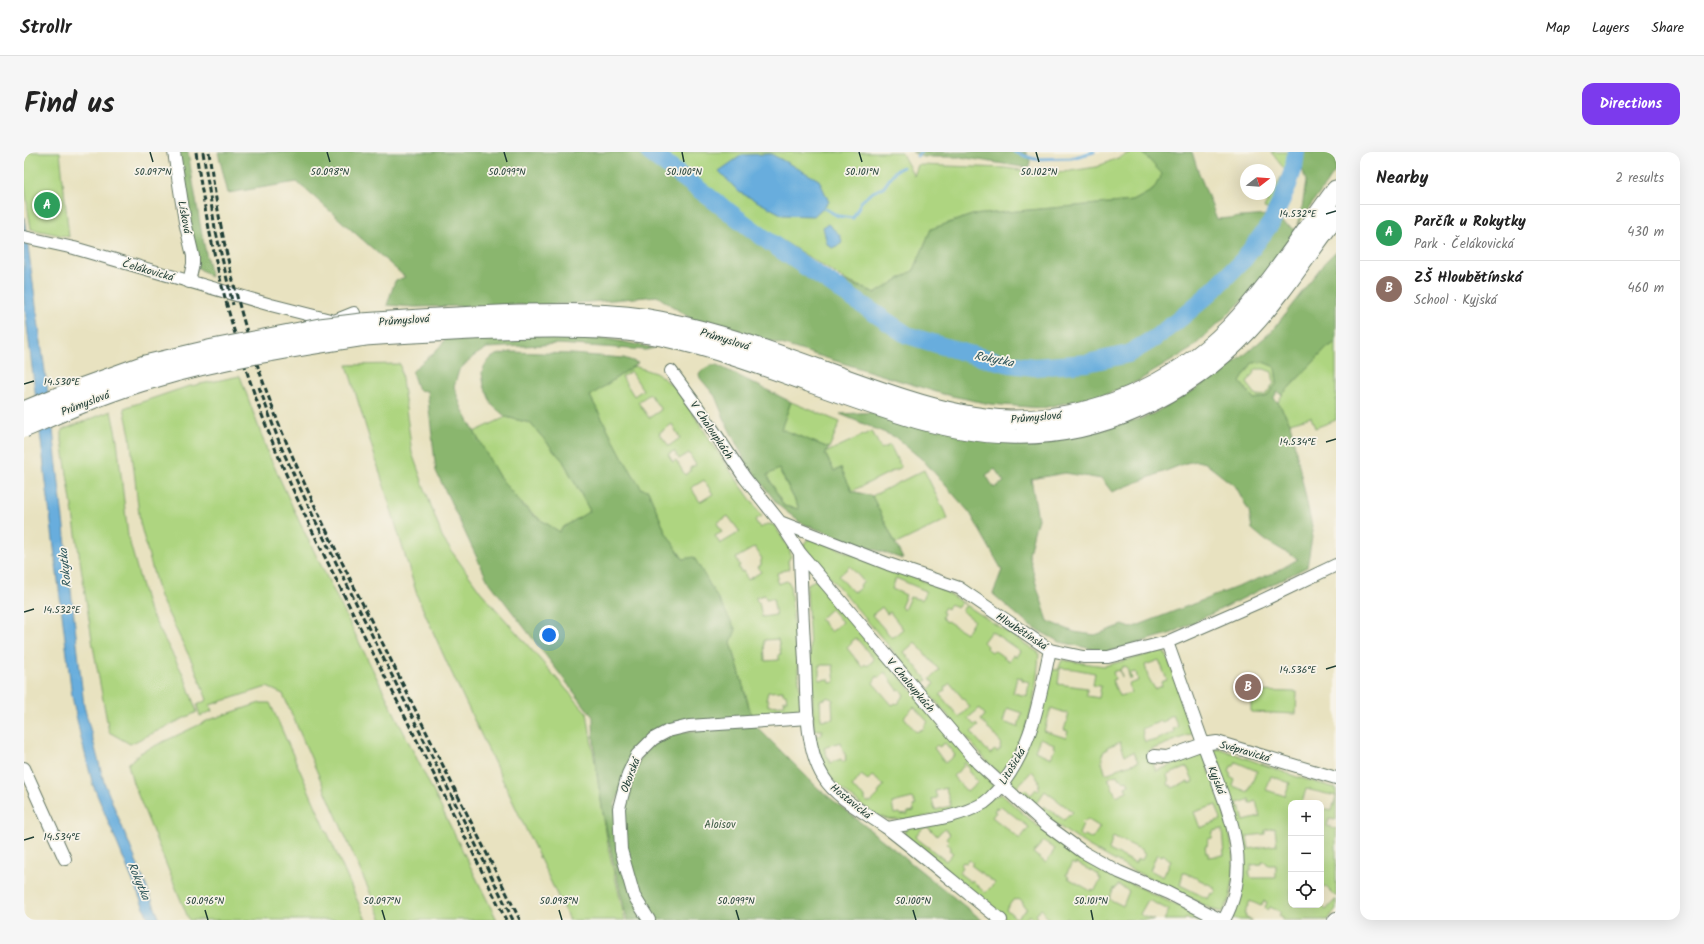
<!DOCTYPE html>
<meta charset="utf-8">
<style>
body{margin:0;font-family:Kalam,sans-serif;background:#f6f6f6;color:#222}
.controls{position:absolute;right:12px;bottom:12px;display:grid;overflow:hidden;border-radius:8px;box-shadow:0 4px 16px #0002}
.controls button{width:36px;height:36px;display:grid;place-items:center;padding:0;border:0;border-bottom:1px solid #e0e0e0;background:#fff;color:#222;font:20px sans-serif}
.compass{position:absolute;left:1216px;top:12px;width:36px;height:36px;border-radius:50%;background:#fff;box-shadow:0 4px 16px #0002;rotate:73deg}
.you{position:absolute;left:525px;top:483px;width:14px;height:14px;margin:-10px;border:3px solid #fff;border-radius:50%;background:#1a73e8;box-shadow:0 0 0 6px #1a73e833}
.badge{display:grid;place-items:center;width:26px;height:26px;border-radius:50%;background:#7c3aed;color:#fff;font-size:13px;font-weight:700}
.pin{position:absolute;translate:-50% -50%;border:2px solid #fff;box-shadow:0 1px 4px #0006}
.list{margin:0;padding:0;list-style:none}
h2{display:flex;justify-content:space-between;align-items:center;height:52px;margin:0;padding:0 16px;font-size:17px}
h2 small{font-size:13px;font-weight:400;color:#767676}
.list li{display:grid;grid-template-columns:26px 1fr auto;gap:12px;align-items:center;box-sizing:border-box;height:56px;padding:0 16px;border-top:1px solid #e0e0e0}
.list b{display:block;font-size:15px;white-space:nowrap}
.list p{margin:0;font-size:13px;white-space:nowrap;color:#767676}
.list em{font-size:13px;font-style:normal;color:#767676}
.icon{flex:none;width:22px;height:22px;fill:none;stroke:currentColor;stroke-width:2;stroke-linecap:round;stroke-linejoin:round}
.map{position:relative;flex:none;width:1312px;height:768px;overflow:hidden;border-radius:12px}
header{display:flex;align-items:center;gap:24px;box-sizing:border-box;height:56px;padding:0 20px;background:#fff;border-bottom:1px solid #e0e0e0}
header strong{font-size:19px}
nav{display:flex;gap:22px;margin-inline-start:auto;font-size:14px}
.intro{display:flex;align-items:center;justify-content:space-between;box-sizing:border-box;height:96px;padding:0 24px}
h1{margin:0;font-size:28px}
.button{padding:10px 18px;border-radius:12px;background:#7c3aed;color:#fff;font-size:14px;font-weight:700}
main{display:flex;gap:24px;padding:0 24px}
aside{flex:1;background:#fff;border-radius:12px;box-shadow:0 4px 16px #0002}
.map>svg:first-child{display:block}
.green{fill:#aed580;stroke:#66895a;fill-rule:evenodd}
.forest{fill:#8ab66e;stroke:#547a51;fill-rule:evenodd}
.water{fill:#67addd;stroke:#437588}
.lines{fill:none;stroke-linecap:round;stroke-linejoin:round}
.stream{stroke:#67addd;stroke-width:3}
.river{stroke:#67addd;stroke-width:18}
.street-casing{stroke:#657765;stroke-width:14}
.primary-casing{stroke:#657765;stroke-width:21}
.street{stroke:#fff;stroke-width:12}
.primary{stroke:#fff;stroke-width:19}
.rail{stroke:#1f3d34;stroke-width:3;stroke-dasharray:6 3;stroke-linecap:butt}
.primary-bridge-casing{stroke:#657765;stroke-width:21;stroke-linecap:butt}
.primary-bridge{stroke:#fff;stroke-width:19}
.ticks{fill:none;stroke:#1f3d34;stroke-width:1.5}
.labels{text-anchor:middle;stroke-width:3.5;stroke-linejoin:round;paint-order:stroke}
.street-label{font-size:11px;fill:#1f3d34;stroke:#f7f3e8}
.park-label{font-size:11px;fill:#3c5b43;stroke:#f7f3e8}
.water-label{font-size:12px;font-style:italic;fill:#31595e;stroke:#f7f3e8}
.ticks-label{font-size:10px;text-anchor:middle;fill:#1f3d34;stroke:#f7f3e8;stroke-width:3.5;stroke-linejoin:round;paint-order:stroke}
</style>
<header>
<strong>Strollr</strong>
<nav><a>Map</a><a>Layers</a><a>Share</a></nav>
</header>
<div class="intro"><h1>Find us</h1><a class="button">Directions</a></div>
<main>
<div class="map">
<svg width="1312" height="768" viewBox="0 0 1312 768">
<rect width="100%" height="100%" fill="#f7f3e8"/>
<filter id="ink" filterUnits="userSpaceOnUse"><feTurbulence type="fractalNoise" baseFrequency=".025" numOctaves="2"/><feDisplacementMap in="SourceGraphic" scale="8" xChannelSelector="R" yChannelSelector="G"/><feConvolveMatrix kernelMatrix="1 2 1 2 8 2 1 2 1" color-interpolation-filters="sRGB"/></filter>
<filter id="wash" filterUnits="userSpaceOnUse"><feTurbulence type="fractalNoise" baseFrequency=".012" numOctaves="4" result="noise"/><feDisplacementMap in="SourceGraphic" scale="16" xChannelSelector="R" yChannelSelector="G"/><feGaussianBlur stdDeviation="0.9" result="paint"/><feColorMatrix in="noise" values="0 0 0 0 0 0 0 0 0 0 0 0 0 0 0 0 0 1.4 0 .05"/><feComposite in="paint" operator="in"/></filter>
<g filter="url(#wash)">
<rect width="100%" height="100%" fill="#e8e2c0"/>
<path class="green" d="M0,0H36L45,85L7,77L0,30Z
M636,0H877L890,24L894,13L981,16L1027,22L1072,15L1108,0H1118L1139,22L1129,38L1109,49L948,63L907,77L890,118L852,141L823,129L721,65Z
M1247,0H1269L1264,25L1247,58L1240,56L1261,18Z
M1312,190V268L1291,276L1287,265L1266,271L1254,250L1258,243L1303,196Z
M1239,210L1251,215L1253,231L1242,245L1230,247L1216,230L1228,211ZM1232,217H1240L1248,220L1250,231L1241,243L1233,244L1223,231Z
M376,212L388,301L419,387L456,439L563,561L585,699L601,768H545L423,511L394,446L323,213Z
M610,214L634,222L653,237L699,308L738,364L731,368L736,376L744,372L750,373L765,396L767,404L764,409L765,417L753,421L754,426L752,427L754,432L763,429L766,432L777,551L775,556L767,563L728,565L707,490L659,407L642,381L624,338H618L600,308L566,244ZM607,219L619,238L610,244L598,225ZM626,242L637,258L625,266L614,250ZM648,272L656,286L645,294L635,281ZM650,299L655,307L665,301L672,313L666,316L667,319L661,323L652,308L649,310L644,302ZM680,328L689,342L676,350L667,336ZM704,364L716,380L696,392L691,384L698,380L693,371ZM731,395L738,407L737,408V413L734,415L737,420L724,428L719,419L717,420L714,415L716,414L712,406ZM741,443L742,447L749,446L752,463L738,465L735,450H733L732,445ZM754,487L757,502H755V508L741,509L740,488ZM759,539V542H762L763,548H760V553L744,554V548H742L744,540Z
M216,224L244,301L276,371L473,768H358L259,542L243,535L186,553L188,559L176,564L173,553L183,548L171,516L136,445L116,371L106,283L100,256L162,235Z
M767,250L816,270L805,296L757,277Z
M87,259L93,288L104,384L124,456L160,524L173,560L106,592L85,580L69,494L38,289V278Z
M482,265L506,271L539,309L566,359L538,376L536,380C511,366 490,347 475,324C465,310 458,294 450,280Z
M848,279L857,297L866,293L877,315L828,339L817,316L810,319L801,301Z
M755,317L775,357L760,354L743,323Z
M900,318L924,367L872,392L848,344Z
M785,386L890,425L919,438L1015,501C1013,530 1009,560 998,587C992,600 985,613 979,626L959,605L779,393ZM826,414L840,430L836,433L837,435L831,440L828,439L815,424ZM872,426L902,439L898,448L886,445L880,458L877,455L882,443L868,437ZM938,450L942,453L938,459L950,468L942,481L923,469L922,470L919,467L918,465L920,461L918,460L921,455L923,457L927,452L933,456ZM858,455L863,462L866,460L879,477L868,486L848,463ZM967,479L996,499L992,505L989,503L985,509L970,498L968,500L962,496L963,494L959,490ZM891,490L915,518L906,527L910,532L904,538L899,532L903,528L880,500ZM993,525L998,526V528L1005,530L1003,544L989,541ZM926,531L946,555L935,565L916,543L921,538L920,536ZM956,556L961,563L957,568L978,592L976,594L977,597L973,600L971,598L966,602L947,580L954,574L952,572L950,573L944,566ZM983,556L998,561L994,575L979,570Z
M791,428L795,430L970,635C964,640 959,645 953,649C935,658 879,673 860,666C843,660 809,632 800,616C795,607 793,593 790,583H798V578H790L783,437L784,432ZM807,457L818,470L807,480L796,467ZM832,486L849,506V509L843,514L841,512L838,515L823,496L828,491L827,490ZM795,513H809L811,530L806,531L805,527L795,528ZM861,520L874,538L876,537L880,543L875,549L876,550L873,552L872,551L868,553L849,531L853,524L855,526ZM803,545L810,548L808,549L809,567L797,568L796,548L802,547ZM890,555L904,570L900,574L901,576L892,580L880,565ZM816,590L822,605H821L822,608L818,610L817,607L806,611L800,596ZM921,591L931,603L921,611L910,596L913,593L915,595ZM941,611L946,617L944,619L954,630L943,640L929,624L940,614L939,612ZM837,623L844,628L848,624L860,633L854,641L855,642L847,650H843L841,648V645L828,635ZM922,636L927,654L911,658L908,647L913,646L911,639ZM888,646L892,653L889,654L890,659L884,660V662L877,663L876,661L870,662L868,651Z
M1137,499L1142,502L1172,580L1124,599L1132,619L1179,601C1194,645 1217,693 1207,740C1206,747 1202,754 1199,760C1190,760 1172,749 1163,744C1103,717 1044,687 996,643L1001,637L1007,643L1012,637L1014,639L1016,637L1014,635L1016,633L1014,630L1015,628L1008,619L990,638L985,633L1024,517L1034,518L1038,508L1080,514ZM1135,508L1143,528L1137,530L1138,534L1131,537L1124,525L1121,513ZM1100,514L1103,516L1106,527H1108L1106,521L1112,520L1114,529L1105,532L1107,541L1095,544L1088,528L1091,527L1089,520L1096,518L1098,525L1096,517ZM1036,516L1050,517L1071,521L1069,533L1077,534L1075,546L1063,544V536L1034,532ZM1027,556L1045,562L1040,578L1044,579L1042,586L1020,579ZM1149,563L1154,575L1149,577L1150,580L1129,589L1128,588L1121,590L1118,582L1119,581L1118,577L1137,569L1138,570L1143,568L1142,566ZM1016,586L1030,592L1029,595L1031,596L1027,606L1011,599ZM1096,590L1101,603L1110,600L1114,610L1092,617V618L1082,622L1077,608L1079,607L1078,604L1080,599L1083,598V595ZM1163,615L1170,630L1165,632L1164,630L1148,636L1147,633L1145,634L1144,631L1145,630L1143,623ZM1093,623L1095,627L1098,626L1099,629L1103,628L1105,633L1101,635L1103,639L1092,644L1084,626ZM1021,639L1049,660L1046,663L1045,662L1040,668L1020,654L1017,659L1010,654ZM1192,653L1197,668L1176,676L1170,660ZM1063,667L1076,675L1068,687L1061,683L1058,685L1055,682L1059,673L1057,671L1059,669L1061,670ZM1198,677L1200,703L1185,705L1184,701H1182L1181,694H1183L1184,687L1188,686L1189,679ZM1089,684L1118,698V700L1121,702L1118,708L1114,706L1111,711L1085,698ZM1133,702L1138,704L1139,702L1147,709L1139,725L1126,718ZM1159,721H1162L1190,735V737L1192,738L1190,742L1187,741L1184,747L1156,733Z
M1227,539L1273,540L1272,562L1227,560Z
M236,551H246L342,768H165L109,631L104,612L116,601L185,568Z
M1194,596L1273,625L1312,636V668L1305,667L1303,674L1312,677V745L1302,735L1297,736V657L1308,659L1312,644L1282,637L1278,651H1267V753H1297L1302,758L1312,747V758L1303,768H1258L1259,765L1255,763L1257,760L1246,755L1244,758L1241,756L1243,750L1240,749L1237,754L1226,749L1220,762L1222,763L1221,765L1228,768H1212L1208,766L1216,746L1219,726L1188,598ZM1212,610L1233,619L1224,640L1209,634L1211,628L1206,625L1207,621L1205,620L1207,614H1210ZM1247,624L1266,631L1261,644L1242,638ZM1225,648L1226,652L1232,649L1236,665L1220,669L1216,655H1214L1213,651ZM1251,676L1253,693L1225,697L1223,684L1241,682V678ZM1238,710H1242L1244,713H1252V726H1227L1225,720L1227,719V713L1238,712Z
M977,642C999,661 1020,681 1045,697C1089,725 1138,746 1184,768H1166L1162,766L1161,768H1140L1145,758L1124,748L1116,762L1118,764L1130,768H1047L1043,765L1040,768H1026L1019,762L1021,760L1017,757L1012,763L1014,765L1011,768L1005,763L1001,768H983L880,686L881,676ZM977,654L1005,675L996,687L968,665L972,660L970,659L972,656L974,657ZM904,675L913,684L920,676L926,682L922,687L925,690L923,692L927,695L925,698L929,701L922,709L891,685L899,676ZM1020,689L1031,697L1022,711L1009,701ZM945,708L949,711L947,713L971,731L961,741L948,728L947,730L935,721L939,715L937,713L939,710L942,711ZM1048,711L1051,713L1052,711L1075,723L1074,725L1077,727L1071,738L1068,737L1067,739L1044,726L1045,725L1042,723ZM1094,733L1105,739L1099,754L1085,747L1090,736L1091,737ZM990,747L993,748L994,747L999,750L998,753L1003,757L992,766L982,757Z"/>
<path class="forest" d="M153,0H164L177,78L187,125L169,112Z
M194,0H617L683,53L756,106L852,141L890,118L907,77L948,63L1109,49L1129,38L1138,22L1118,0H1168L1173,16L1193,67L1244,63L1274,79L1233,135L1167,197L1114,229L1083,242L1018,256L966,252L919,242L757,192L669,168L633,144L543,152L390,155L363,153L371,129L381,125L273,30L204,41Z
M888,0H1002L1006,9L1005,16L936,5H899Z
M1278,0H1312V18L1273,73L1278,56L1282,29L1277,13Z
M1312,99V190L1303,196L1258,243L1253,240L1249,247L1254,250L1266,271L1289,379L1283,415L1148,481L1083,500L1036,490L1006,474L969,442L978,418L946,361L900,309L871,285L816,262L854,260L1078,278L1125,264L1172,237L1217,206L1248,179L1301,110ZM1239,210L1251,215L1253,231L1242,245L1230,247L1216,230L1228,211ZM1173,309L1181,311L1212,335L1225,359L1228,377L1241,388L1274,407L1252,420L1107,476L1099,473L1071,483L1050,480L1024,469L1012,432L1005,402L1010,380L1014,367L1007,327L1041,321L1078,327L1088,340L1162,311ZM971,317L980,330L970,336L962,323Z
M513,183L584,187L630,196L622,198L535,192L463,196L450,204L435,218L430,235L438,257L474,323L498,353L509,363L536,380L538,376L566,359L539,309L506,271L482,265L468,253L460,234L458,221L460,215L464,208L472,203L487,200L548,202L600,206L614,211L566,244L600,308L618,337L624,338L642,381L659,407L670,405L712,478L707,490L728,567L664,569L639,574L625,582L617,593L590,654L620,768H603C587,701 570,634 569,565L463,427L412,319L403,239L394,238L388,220C399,208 414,200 422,186Z
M687,213H693L767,250L757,277L805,296L801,302L810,319L817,316L828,339L848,344L879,407L822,388L777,371L754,353L721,309L703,273L691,244L676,226L675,222L677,219ZM755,317L775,356V357L760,354L743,323Z
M732,574L795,637L958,768H631L625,759L610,725L603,701L598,668L604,636L617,604L630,591L655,580Z"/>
<path class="water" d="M747,2L795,28L805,50L790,64L759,63L715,40L695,19L718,3Z
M0,65L29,278L60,554L80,630L136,768H125L69,633L56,582L48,544L0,149Z
M804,72L816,83L818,89L817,92L808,96L803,92L799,75Z"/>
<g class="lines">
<path class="stream" d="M990,0L1010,7L1047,6L1070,0
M893,4L897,0
M800,56L814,64L829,66L837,50L847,41L860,35L871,19L879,15"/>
<path class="river" d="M625,0L748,92L883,183L945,202L986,212L1010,215L1063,211L1104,202L1131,186L1158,165L1184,143L1220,107L1247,71L1263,36L1270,15L1272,0"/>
</g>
</g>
<g filter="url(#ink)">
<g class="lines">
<defs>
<path id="street" d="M150,0L161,70L169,104V112L165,130
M0,85L50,96L247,153L310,169L330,161
M647,219L677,260L721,326L756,370L776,401L954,611L1021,672L1059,700L1095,720L1144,741L1197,768
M756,370L864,412L935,436L1026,498L1059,505H1084L1143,490L1235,450L1312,413
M776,401C777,437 779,474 781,510C783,545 780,595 800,626C813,647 844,662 863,676C902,706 939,738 977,768
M1143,490C1155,524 1167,557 1179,591C1199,648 1233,708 1200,768
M1130,604L1143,605L1179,592L1193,590L1312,626
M0,616L41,707
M863,676C895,669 930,668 960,651C970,644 979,632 986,621C1011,582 1016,542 1026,498
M625,768L610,744L597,698L595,656L604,622L613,603L629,587L644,579L665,574L784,566
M1310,768L1312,766"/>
<path id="primary" d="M338,171C390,167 443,164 495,162C542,161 590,160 636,169C720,185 799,221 880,247C914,258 950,267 986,268C1068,269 1149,234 1206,176C1246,134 1278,84 1312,38
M341,184C404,180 467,176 530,176C566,176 602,177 637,184C725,203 807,242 894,267C923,275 953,281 984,282C1074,286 1163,243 1224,178C1257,143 1283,102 1312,63"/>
</defs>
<use href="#street" class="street-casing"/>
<use href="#primary" class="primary-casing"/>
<use href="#street" class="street"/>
<use href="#primary" class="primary"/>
<path class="rail" d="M172,0C183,79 201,156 227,232C256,319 299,401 340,483C388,578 435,673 482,768
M179,0L191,76L209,153
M185,0C198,101 224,200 264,294C294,364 328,431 362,498C406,588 451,678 496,768
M235,235L257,295L290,366L489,768"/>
<defs>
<path id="primary-bridge" d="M0,259L46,240L121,213L189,197L296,176L338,171
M0,276C42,258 86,238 130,226C199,206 271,195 341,184"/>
</defs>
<use href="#primary-bridge" class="primary-bridge-casing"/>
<use href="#primary-bridge" class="primary-bridge"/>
</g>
</g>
<path class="ticks" d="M126,0L129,10M303,0L306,10M480,0L483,10M658,0L660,10M835,0L838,10M1012,0L1015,10M1302,62L1312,59M0,232L10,229M1302,290L1312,287M0,460L10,457M1302,517L1312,514M0,688L10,685M181,758L184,768M358,758L361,768M535,758L538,768M712,758L715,768M889,758L892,768M1067,758L1069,768"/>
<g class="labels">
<g class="street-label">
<text transform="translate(161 65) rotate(79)" y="4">Lísková</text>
<text transform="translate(124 118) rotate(16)" y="4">Čelákovická</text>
<text transform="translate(380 168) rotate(-4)" y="4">Průmyslová</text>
<text transform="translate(701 187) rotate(17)" y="4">Průmyslová</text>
<text transform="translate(61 251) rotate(-21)" y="4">Průmyslová</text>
<text transform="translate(1012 265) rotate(-5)" y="4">Průmyslová</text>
<text transform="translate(688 278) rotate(56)" y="4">V Chaloupkách</text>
<text transform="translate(998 479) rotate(33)" y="4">Hloubětínská</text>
<text transform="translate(887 533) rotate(50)" y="4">V Chaloupkách</text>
<text transform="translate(1221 599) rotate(16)" y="4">Svépravická</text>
<text transform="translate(988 614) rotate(-59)" y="4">Litošická</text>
<text transform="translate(606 623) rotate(-69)" y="4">Oborská</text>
<text transform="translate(1193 628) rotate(69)" y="4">Kyjská</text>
<text transform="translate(827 649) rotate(39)" y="4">Hostavická</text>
</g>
<g class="park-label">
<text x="696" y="676">Aloisov</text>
</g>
<g class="water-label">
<text transform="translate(970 207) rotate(11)" y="4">Rokytka</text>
<text transform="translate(41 416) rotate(-96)" y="4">Rokytka</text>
<text transform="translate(115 729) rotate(67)" y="4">Rokytka</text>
</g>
</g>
<g class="ticks-label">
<text x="129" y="23">50.097°N</text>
<text x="306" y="23">50.098°N</text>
<text x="483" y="23">50.099°N</text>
<text x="660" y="23">50.100°N</text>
<text x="838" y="23">50.101°N</text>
<text x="1015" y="23">50.102°N</text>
<text x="1274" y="65">14.532°E</text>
<text x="38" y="233">14.530°E</text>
<text x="1274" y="293">14.534°E</text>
<text x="38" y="461">14.532°E</text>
<text x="1274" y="521">14.536°E</text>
<text x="38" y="688">14.534°E</text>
<text x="181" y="752">50.096°N</text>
<text x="358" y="752">50.097°N</text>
<text x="535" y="752">50.098°N</text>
<text x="712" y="752">50.099°N</text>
<text x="889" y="752">50.100°N</text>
<text x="1067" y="752">50.101°N</text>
</g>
</svg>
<div class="controls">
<button>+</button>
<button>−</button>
<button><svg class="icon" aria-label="locate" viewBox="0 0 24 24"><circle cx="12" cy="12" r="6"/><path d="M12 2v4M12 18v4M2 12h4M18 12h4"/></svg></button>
</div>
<svg class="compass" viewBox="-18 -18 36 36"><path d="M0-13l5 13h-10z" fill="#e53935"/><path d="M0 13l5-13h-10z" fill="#767676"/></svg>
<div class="you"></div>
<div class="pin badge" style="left:23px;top:53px;background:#2e9e5b">A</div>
<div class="pin badge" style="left:1224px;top:535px;background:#8d6e63">B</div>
</div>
<aside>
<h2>Nearby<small>2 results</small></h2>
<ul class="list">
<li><span class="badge" style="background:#2e9e5b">A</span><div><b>Parčík u Rokytky</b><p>Park · Čelákovická</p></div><em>430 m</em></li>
<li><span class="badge" style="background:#8d6e63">B</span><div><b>ZŠ Hloubětínská</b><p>School · Kyjská</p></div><em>460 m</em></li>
</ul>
</aside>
</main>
